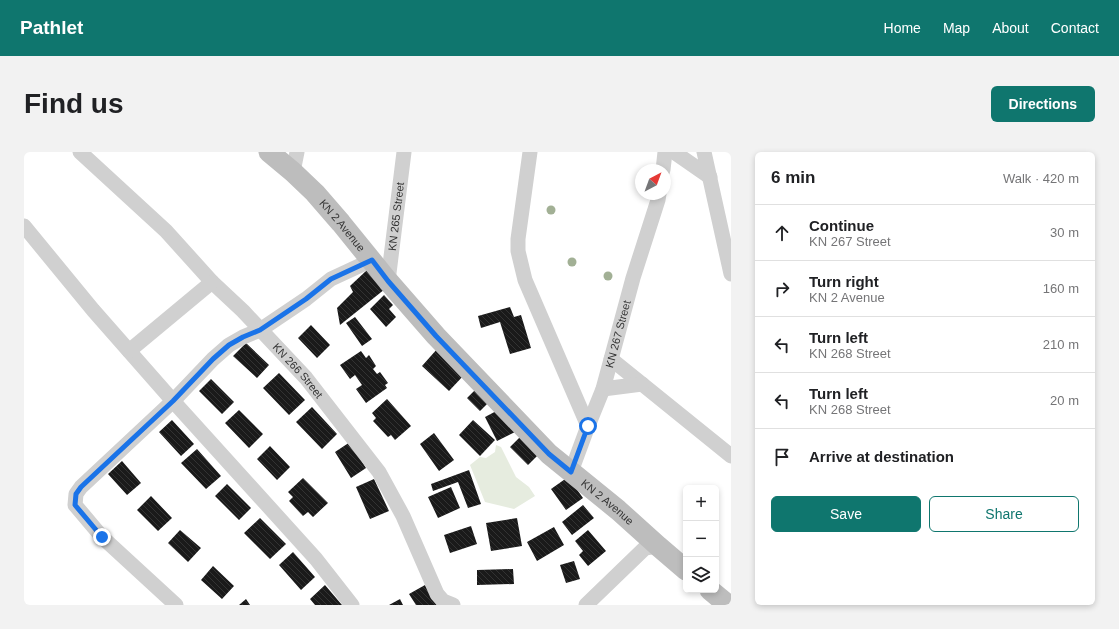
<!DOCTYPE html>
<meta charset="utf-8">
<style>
body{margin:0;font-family:Arial,sans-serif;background:#f2f2f2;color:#202124}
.controls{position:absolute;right:12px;bottom:12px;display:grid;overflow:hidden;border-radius:6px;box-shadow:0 2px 6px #0003}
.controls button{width:36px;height:36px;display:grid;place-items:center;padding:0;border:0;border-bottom:1px solid #e0e0e0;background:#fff;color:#202124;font:20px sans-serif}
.compass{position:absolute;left:611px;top:12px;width:36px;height:36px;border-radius:50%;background:#fff;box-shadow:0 2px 6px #0003;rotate:41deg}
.stop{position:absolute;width:12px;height:12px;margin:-9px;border:3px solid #1a73e8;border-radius:50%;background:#fff}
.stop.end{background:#1a73e8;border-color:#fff;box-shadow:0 1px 4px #0008}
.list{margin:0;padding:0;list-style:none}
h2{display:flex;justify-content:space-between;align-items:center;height:52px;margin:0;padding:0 16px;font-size:17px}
h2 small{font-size:13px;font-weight:400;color:#757577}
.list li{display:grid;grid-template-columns:26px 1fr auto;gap:12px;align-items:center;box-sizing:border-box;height:56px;padding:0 16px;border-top:1px solid #e0e0e0}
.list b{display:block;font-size:15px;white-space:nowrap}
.list p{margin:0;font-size:13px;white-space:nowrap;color:#757577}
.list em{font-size:13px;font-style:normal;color:#757577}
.actions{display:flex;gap:8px;padding:12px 16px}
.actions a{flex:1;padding:9px 0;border:1px solid #0f766e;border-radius:6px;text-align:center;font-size:14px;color:#0f766e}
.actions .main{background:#0f766e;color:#fff}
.icon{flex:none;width:22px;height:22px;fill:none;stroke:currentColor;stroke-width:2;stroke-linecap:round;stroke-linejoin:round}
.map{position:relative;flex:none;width:707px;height:453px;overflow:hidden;border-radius:6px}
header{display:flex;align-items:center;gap:24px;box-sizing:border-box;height:56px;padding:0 20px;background:#0f766e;color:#fff}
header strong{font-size:19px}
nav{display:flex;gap:22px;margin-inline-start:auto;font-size:14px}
.intro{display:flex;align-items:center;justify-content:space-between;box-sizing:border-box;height:96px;padding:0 24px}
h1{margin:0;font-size:28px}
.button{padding:10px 18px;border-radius:6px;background:#0f766e;color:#fff;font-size:14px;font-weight:700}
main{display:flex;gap:24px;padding:0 24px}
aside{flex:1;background:#fff;border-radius:6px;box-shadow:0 2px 6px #0003}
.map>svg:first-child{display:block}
.green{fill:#e6ecdf}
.building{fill:url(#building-back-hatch)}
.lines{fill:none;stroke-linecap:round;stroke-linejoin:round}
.street{stroke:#d0d0d0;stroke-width:15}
.secondary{stroke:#bdbdbd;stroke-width:21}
.tree{fill:#a2b095}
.route{stroke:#1a73e8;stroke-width:5}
.labels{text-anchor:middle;stroke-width:4;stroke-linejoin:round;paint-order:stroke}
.street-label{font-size:11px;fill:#333;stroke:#fff}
</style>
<header>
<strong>Pathlet</strong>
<nav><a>Home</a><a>Map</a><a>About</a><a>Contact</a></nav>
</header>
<div class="intro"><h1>Find us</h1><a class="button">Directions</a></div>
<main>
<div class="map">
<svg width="707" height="453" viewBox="0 0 707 453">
<defs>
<pattern id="building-back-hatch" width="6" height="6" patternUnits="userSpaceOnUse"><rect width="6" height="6" fill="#1a1a1a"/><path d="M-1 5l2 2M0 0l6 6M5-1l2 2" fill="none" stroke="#333"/></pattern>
</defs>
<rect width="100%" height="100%" fill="#fff"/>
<path class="green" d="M472,293L477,295L492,325L505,335L511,344L490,357L461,350L446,313L456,305L462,306L471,300Z"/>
<path class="building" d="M343,118L366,133L316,173L313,156L329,140L326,134Z
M360,143L369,153L365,157L372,165L362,175L346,157Z
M486,155L490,165L497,163L507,196L486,202L476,170L457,176L454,164Z
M331,165L348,187L338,194L322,171Z
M287,173L306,193L293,206L274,186Z
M222,191L245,213L233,226L209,204Z
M414,196L441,222L425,239L398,214Z
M337,199L342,206L345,203L352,214L349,217L353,222L356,220L364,231L361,233L363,236L342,251L332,237L338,233L331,223L326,227L316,213Z
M255,221L281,248L265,263L239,236Z
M187,227L210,250L198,262L175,239Z
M458,231L471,244L456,259L443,246Z
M363,247L387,274L371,288L367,283L364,285L349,269L352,266L348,261Z
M288,255L313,282L298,297L272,270Z
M478,256L491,280L473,289L461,265Z
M215,258L239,282L225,296L201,271Z
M148,268L170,292L157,304L135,280Z
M449,268L471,288L456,304L435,283Z
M410,281L430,308L415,319L396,292Z
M498,283L516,301L504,313L486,295Z
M326,290L342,316L327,326L311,300Z
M246,294L266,315L253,328L233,307Z
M173,297L197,324L182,337L157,311Z
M98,309L117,331L103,343L84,322Z
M445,318L457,352L444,356L434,330L409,339L407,332Z
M544,325L559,346L542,358L527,337Z
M279,326L304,351L289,365L284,360L279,364L265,349L269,345L264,340Z
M350,327L365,359L346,367L332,335Z
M203,332L227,356L215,368L191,344Z
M427,335L436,356L414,366L404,345Z
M127,344L148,366L134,379L113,358Z
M559,353L570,366L548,383L538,370Z
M236,366L262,392L246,407L220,381Z
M493,366L498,394L467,399L462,371Z
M447,374L453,392L426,401L420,383Z
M530,375L540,393L513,409L503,390Z
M156,378L177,396L164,410L144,391Z
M564,378L582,399L564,414L555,403L559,399L551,389Z
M269,400L291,425L277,438L255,413Z
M550,409L556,427L542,431L536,413Z
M189,414L210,434L198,447L177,428Z
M489,417L490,432L453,433V418Z
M301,433L318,453H291L286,447Z
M401,433L413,453H392L385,442Z
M222,447L226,453H215Z
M376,447L379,453H365Z"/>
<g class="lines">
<g class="street">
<path id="s1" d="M56,0L142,79L188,130L219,159L282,226L355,320L379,364L413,442L419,449L429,453"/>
<path d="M506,0L494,87V99L501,128L564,274"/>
<path d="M650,0L686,25"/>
<path d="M680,0L707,122"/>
<path d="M639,18L641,0"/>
<path d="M269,20L273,0"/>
<path d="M0,74L69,158L149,249L292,407L328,453"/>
<path id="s2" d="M364,129L380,0"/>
<path d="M105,199L188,130"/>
<path d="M587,207L618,232L707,304"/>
<path d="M579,237L618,232"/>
<path id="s3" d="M547,320L564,274L579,237L609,126L634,48L635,42"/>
<path d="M152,453L78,385L51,353L52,342L57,335L149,249L189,207L205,193L219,185L236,178L282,147L307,127L348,108"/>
<path d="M562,453L621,396L634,394"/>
</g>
<g class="secondary">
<path id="s4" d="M245,0L269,20L291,41L317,71L364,129L412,184L525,302L594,358L634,394L662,418"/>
<path d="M686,438L704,453"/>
</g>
</g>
<g class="tree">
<circle cx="527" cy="58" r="4.5"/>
<circle cx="548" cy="110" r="4.5"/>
<circle cx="584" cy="124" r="4.5"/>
</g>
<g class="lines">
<path class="route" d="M78,385L51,353L52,342L57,335L149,249L189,207L205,193L219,185L236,178L282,147L307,127L348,108L364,129L412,184L525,302L547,320L564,274"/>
</g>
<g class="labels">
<g class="street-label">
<text dy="4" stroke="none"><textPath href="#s2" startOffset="65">KN 265 Street</textPath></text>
<text dy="4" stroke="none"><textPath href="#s4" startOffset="104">KN 2 Avenue</textPath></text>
<text dy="4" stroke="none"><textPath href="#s3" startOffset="146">KN 267 Street</textPath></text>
<text dy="4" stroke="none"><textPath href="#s1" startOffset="309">KN 266 Street</textPath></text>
<text dy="4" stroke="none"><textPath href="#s4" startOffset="488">KN 2 Avenue</textPath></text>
</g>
</g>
</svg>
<div class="controls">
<button>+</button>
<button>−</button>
<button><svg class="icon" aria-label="layers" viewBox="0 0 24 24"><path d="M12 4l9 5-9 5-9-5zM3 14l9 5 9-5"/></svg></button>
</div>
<svg class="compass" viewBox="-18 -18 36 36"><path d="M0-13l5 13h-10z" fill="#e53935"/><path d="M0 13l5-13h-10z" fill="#757577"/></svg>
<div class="stop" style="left:564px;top:274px"></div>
<div class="stop end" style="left:78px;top:385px"></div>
</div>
<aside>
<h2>6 min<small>Walk · 420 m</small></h2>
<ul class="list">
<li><svg class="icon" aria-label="ahead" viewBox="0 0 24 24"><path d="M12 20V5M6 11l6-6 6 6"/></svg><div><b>Continue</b><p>KN 267 Street</p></div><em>30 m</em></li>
<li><svg class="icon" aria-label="right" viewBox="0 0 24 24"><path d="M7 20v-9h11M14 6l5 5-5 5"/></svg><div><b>Turn right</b><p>KN 2 Avenue</p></div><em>160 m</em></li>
<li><svg class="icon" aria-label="left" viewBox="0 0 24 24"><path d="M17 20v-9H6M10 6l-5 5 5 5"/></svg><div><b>Turn left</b><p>KN 268 Street</p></div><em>210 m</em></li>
<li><svg class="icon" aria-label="left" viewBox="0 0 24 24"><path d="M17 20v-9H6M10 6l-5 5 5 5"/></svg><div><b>Turn left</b><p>KN 268 Street</p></div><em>20 m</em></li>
<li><svg class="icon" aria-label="arrive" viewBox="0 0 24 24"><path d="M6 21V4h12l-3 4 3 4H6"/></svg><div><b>Arrive at destination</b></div></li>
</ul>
<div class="actions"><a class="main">Save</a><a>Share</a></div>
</aside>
</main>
